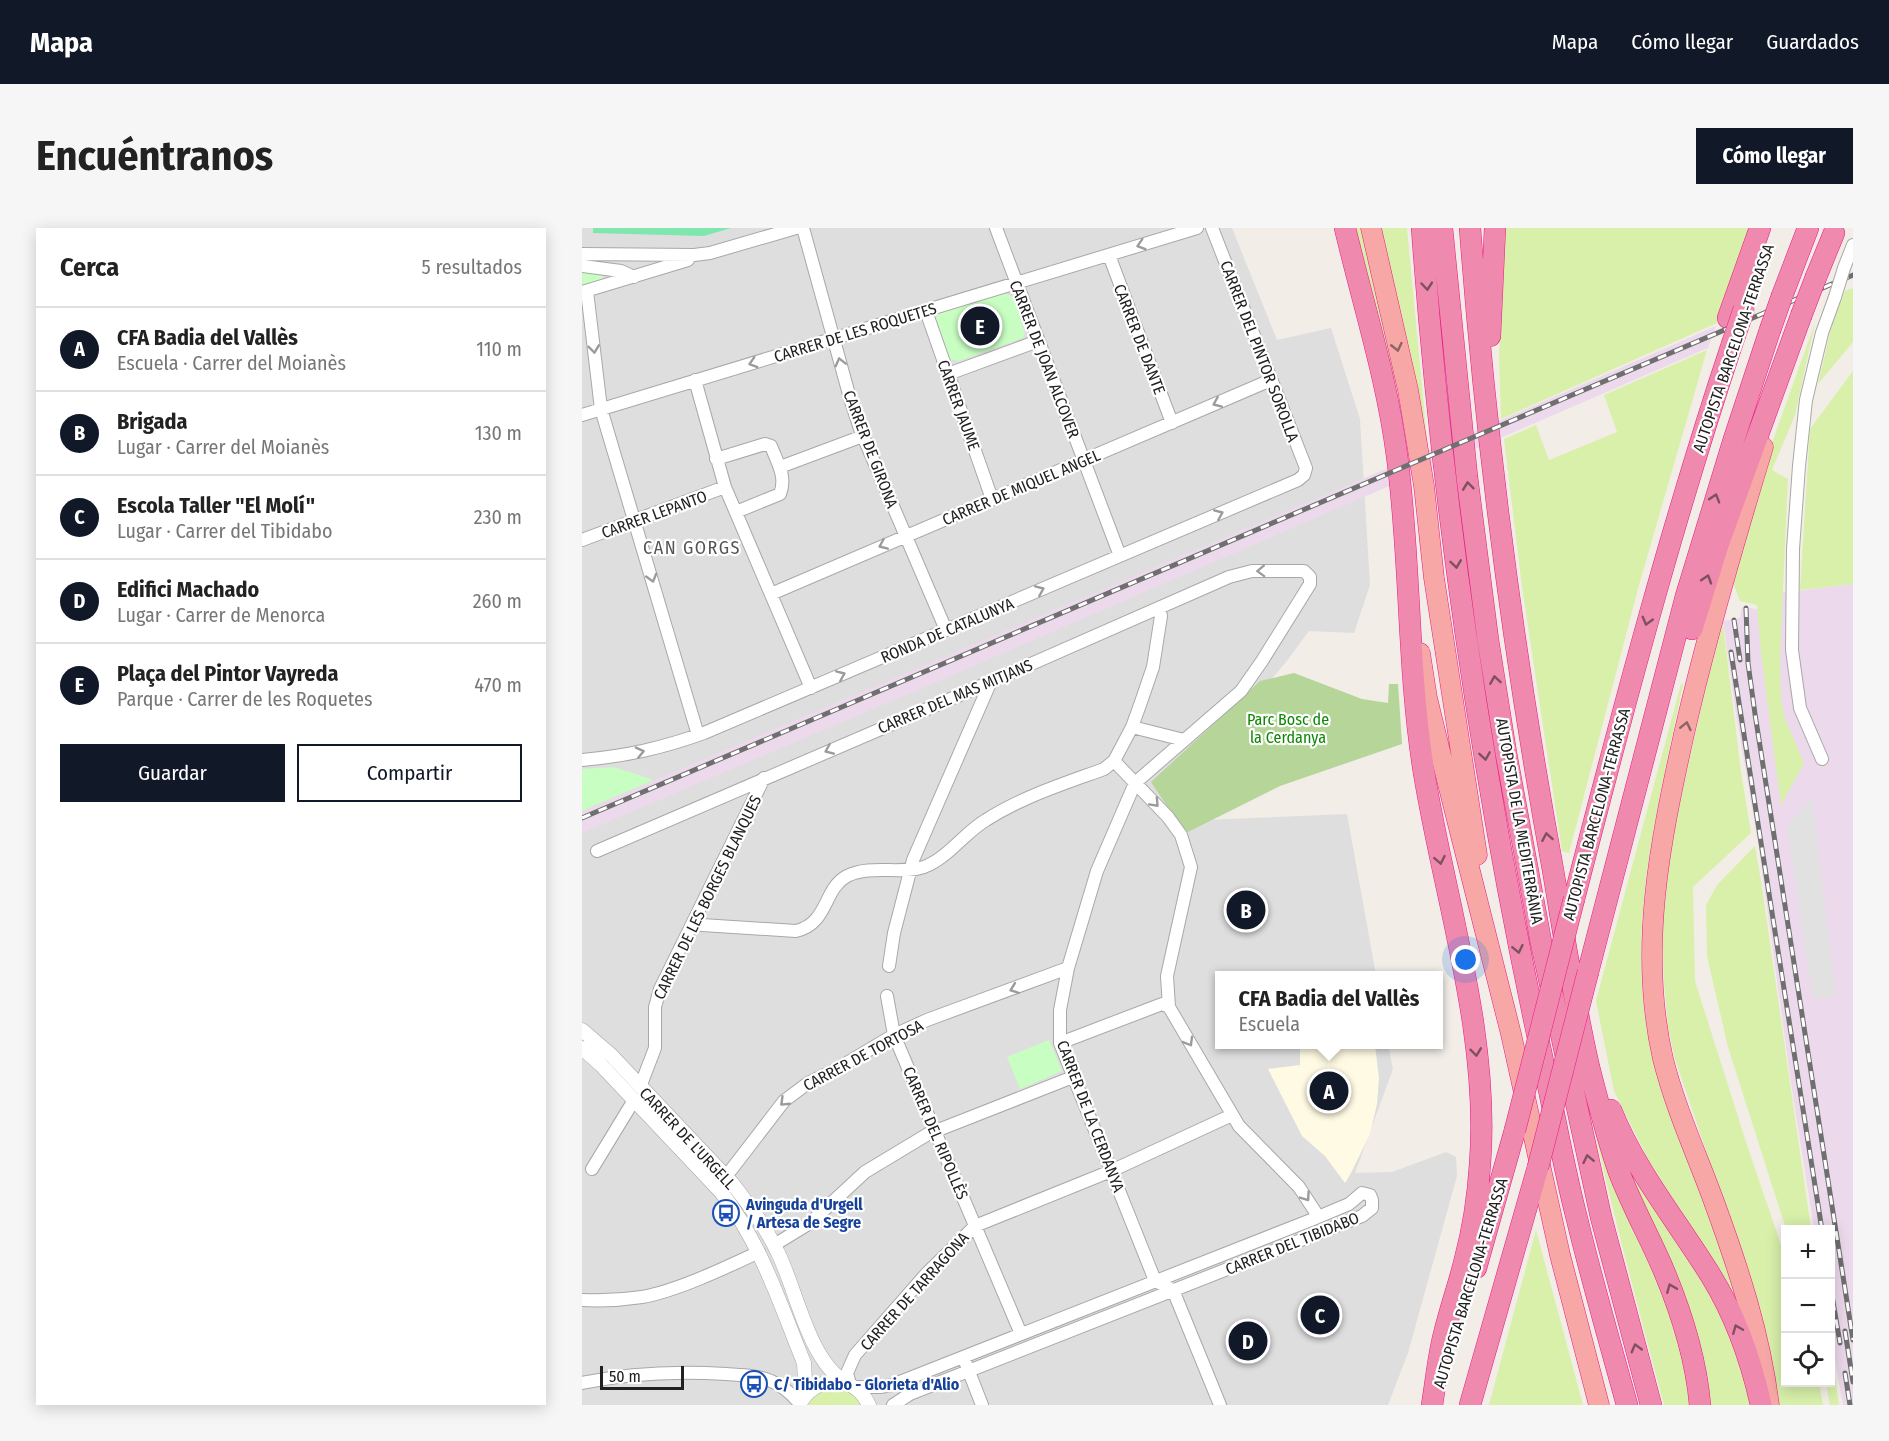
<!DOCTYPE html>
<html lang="es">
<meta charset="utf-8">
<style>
body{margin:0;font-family:"Fira Sans Condensed",sans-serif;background:#f6f6f6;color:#222}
.controls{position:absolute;right:18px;bottom:18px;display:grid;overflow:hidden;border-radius:0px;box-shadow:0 3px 15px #0003}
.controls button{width:54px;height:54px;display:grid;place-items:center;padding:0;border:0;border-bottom:2px solid #e0e0e0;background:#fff;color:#222;font:30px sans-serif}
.scale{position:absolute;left:18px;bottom:15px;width:84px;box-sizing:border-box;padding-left:6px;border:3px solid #212121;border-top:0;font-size:16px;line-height:21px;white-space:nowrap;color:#212121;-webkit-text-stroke:4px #fff;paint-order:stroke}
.you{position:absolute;left:884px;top:732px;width:21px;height:21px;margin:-15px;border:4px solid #fff;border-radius:50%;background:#1a73e8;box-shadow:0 0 0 9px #1a73e833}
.badge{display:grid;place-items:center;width:39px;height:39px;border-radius:50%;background:#111827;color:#fff;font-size:20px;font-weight:700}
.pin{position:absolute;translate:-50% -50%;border:3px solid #fff;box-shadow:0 2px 6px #0006}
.popup{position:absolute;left:633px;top:743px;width:228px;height:78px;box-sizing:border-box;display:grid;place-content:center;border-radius:0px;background:#fff;filter:drop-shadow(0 2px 4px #0005);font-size:20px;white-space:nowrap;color:#767676}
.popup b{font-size:22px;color:#222}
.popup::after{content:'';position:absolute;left:50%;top:100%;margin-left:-12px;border:12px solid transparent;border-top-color:#fff}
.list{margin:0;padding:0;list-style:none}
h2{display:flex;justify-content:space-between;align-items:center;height:78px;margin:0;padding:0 24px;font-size:26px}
h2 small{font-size:20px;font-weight:400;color:#767676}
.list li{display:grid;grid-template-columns:39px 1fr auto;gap:18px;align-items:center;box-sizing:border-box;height:84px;padding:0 24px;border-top:2px solid #e0e0e0}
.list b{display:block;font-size:22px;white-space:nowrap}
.list p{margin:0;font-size:20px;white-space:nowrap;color:#767676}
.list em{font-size:20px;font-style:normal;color:#767676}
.actions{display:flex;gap:12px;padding:18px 24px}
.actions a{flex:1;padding:14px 0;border:2px solid #111827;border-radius:0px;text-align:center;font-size:21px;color:#111827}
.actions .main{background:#111827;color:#fff}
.icon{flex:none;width:33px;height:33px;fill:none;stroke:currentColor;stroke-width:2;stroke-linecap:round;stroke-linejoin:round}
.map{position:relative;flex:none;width:1271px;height:1177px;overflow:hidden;border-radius:0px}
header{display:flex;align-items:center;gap:36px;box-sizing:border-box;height:84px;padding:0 30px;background:#111827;color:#fff}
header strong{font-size:28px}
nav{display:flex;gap:33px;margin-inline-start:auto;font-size:21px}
.intro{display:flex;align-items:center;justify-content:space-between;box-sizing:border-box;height:144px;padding:0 36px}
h1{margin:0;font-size:42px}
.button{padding:15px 27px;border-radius:0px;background:#111827;color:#fff;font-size:21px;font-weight:700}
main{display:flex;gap:36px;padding:0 36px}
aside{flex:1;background:#fff;border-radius:0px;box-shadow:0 3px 15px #0003}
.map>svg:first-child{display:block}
.residential{fill:#dfdede}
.industrial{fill:#ecd9ec}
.education{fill:#fffae3}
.grass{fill:#d8f0aa}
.forest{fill:#b5d599}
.park{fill:#c8fec2}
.pitch{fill:#7fe7ad}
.parking{fill:#e1e1e1}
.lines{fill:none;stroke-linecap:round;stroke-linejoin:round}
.minor-casing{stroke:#a8a8a8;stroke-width:14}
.tertiary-casing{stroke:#a8a8a8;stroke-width:15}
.trunk-casing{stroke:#eb1a86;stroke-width:21}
.motorway-casing{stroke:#eb1a86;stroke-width:22}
.minor{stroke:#fff;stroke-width:12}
.tertiary{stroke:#fff;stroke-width:14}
.trunk{stroke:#f7a7a6;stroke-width:20}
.motorway{stroke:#ef89ae;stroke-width:21}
.rail-casing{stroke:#6f6f6f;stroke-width:5}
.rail{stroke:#fff;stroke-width:3;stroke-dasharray:9;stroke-linecap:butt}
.minor-bridge-casing{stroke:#a8a8a8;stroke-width:14;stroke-linecap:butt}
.motorway-bridge-casing{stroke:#eb1a86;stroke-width:22;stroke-linecap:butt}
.minor-bridge{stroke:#fff;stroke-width:12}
.motorway-bridge{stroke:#ef89ae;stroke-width:21}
.oneway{stroke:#9b9b9b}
.oneway2{stroke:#7e5060}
.oneway3{stroke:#8c6464}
.labels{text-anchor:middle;stroke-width:4.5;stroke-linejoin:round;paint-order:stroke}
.street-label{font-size:16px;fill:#212121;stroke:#fff}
.park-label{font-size:16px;fill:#0e8703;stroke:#fff}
.transit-label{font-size:16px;font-weight:bold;fill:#164399;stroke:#fff;text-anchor:start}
.neighbourhood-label{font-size:18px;letter-spacing:1.5px;fill:#545454;stroke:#fff}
</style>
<header>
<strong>Mapa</strong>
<nav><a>Mapa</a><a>Cómo llegar</a><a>Guardados</a></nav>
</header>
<div class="intro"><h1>Encuéntranos</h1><a class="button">Cómo llegar</a></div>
<main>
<aside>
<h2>Cerca<small>5 resultados</small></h2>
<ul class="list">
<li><span class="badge">A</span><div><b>CFA Badia del Vallès</b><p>Escuela · Carrer del Moianès</p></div><em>110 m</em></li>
<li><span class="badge">B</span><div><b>Brigada</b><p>Lugar · Carrer del Moianès</p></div><em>130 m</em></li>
<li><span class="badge">C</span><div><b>Escola Taller &quot;El Molí&quot;</b><p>Lugar · Carrer del Tibidabo</p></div><em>230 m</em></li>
<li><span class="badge">D</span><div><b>Edifici Machado</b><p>Lugar · Carrer de Menorca</p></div><em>260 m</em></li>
<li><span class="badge">E</span><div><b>Plaça del Pintor Vayreda</b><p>Parque · Carrer de les Roquetes</p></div><em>470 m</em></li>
</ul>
<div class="actions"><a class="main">Guardar</a><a>Compartir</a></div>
</aside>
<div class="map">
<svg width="1271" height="1177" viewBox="0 0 1271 1177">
<rect width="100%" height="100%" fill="#f2ede7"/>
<path class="residential" d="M0,0H650L695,112L749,100L778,191L788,357L772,405L727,403L704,434L656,491L622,592L765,586L794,747L638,748V816L806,817L811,841L773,945L810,944L864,924L874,929L875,948L826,1125L806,1177H0Z"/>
<path class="industrial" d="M1134,98L1126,120L364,450L0,605V583L940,183Z
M1271,356V1177H1261L1248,1103V1002L1232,1001L1209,855L1176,614L1154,486L1141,393L1158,390L1160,379L1175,381L1196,365Z"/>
<path class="education" d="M718,817H793L797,850L795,876L788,906L769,945L763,955L743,928L720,908L686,841L718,837Z"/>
<path class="grass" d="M771,0H779L813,151L826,229L822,230Z
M794,0H825L846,222Z
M923,0H1167L1135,95L919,191L917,127Z
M1271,60V114L1236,156L1250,97L1263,63Z
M1233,95L1213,187L1190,242L1206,251L1198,428L1199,471L1203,491L1222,535L1199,577L1179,425L1175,377L1158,373L1152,357V346L1191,212Z
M1125,122L1057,357L987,625L980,623L940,359L922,211L954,197L967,232L1035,204L1022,167Z
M1271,143V356L1218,362L1228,201Z
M1140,388L1159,544L1169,605L1111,659L1113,753L1164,914L1203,1029L1204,1154L1237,1155L1241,1177H1195L1187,1116L1171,1062L1093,831L1086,799L1082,755L1080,702L1090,608Z
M1099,456H1101C1077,579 1040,704 1071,829C1086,890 1115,948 1137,1008C1144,1027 1148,1049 1153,1069L1067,933L1032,863L1014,773Z
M1173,618L1180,659L1229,1001H1204L1146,819L1125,728L1124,677L1135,657Z
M1014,887L1093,1091L1112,1177H1082C1056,1081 1031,985 1009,888Z
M1039,917L1150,1100L1172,1177H1128L1047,946Z
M954,1002L1001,1177H907Z
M1249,1123L1257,1177H1248L1244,1155L1248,1154Z
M260,1160L272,1167L280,1177H224C235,1162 242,1161 260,1160Z"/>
<path class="forest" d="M712,445L780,471L806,475L807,456H816L820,516L698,558L606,604L580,582L585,578L569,554L678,453Z"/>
<path class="park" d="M0,43H19L21,50L14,57L0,61Z
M422,65L431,69L443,105L441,110L377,133L368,131L353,91L358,84Z
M32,539L72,552L0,583V541Z
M467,812L480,843L438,861L425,829Z"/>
<path class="pitch" d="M11,0H149L122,8L11,5Z"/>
<path class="parking" d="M1230,569L1254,768L1231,771L1205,599Z"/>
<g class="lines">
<defs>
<path id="minor" d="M221,0L268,170L278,201L364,402
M414,0L538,328
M0,26L112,27L128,25L214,0
M527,27L590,195
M0,38L39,43L52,49
M1262,40L1271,17
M5,63L19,181L116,507
M0,64L106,32
M344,83L410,271
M366,146L456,113
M113,152L143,259L229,460
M0,187L615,0
M134,231L183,216L189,218C195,234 205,249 198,266L154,284
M198,239L281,208
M0,312L143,259
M189,366L689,152
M550,499L602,512
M1240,531L1218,480L1210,422L1211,321L1217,238L1224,172L1240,105L1253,69
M0,532C45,528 80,520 122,505L716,252L722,247L724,240L630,0
M532,533L586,589L599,607L609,639L585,748L587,779L657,898L717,959L736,988
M15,623L415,451L647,349L670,343H722L728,349V356L680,433L659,463L553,555L515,643L486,740L478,782V815L570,1045L573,1053L591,1062L638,1177
M112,695L120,697L214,703C247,695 241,661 265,648C289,636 318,647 342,639C366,630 382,605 404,592C440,569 481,556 522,541L532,533L550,499L559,474L571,439L579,388L577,380
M307,738L312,705L331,632L409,453
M305,768L312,807L439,1106
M478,815L580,776L587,779
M58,859L73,820V779L78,761L182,550
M10,941L52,872
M141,947L149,942L202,873L226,855L253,842L312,807L345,792L486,740
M192,1017L228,995L283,944L346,906L491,849
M0,1072C20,1073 40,1072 60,1069C95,1063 145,1039 177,1024
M384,1136L400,1177
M0,1155C47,1145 96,1143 144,1146C158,1147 176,1147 189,1153C201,1158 210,1166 218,1176
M268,1156L265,1145L273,1127L345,1045L393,998L529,943L650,887
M272,1159H298L310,1157L729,992L767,976L780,965L788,967L790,972V980L780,988L328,1166L311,1177"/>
<path id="tertiary" d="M0,802L29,827L150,955C167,977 184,999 196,1025C215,1063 226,1131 263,1154
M0,820L19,837L139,964C179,1015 198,1076 222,1135L223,1153L219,1174
M220,1172C238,1146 273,1148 287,1177"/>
<path id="trunk" d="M789,0L826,162L842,258L852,350L895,627
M1181,219C1152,314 1124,409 1102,506C1078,614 1056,721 1081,831C1093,879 1114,925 1131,971C1156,1039 1178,1105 1187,1177
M838,425L845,470L864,548L929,806L978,1027L1017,1177"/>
<path id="motorway" d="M763,0C781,76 805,151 815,228C829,333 825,440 842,545C863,673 908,806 898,936C896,967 891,1001 883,1031C877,1056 868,1081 862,1106C856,1129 854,1153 850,1177
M840,0C860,282 902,562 962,838C973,889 982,941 995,991C1010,1053 1028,1115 1045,1177
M860,0L885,249L906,412L924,525L959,714L1019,989L1069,1177
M888,0C904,216 932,430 971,642C982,708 992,774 1007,839C1016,874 1025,910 1037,944C1050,978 1068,1010 1082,1043C1100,1086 1114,1130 1118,1177
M1234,49L1252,5
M1200,68L1226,0
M1146,90L1178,0
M908,108L913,0
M1110,401L1136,317L1219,88
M992,671C1040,485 1089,299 1150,116
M1006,744L1104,368L1152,211L1188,102
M1029,882C1053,942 1095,993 1129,1048C1153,1087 1169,1132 1179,1177
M894,1040L933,902
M888,1177L956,939"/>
</defs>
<use href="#minor" class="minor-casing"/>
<use href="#tertiary" class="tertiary-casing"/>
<use href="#trunk" class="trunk-casing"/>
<use href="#motorway" class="motorway-casing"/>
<use href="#minor" class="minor"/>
<use href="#tertiary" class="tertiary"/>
<use href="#trunk" class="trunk"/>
<use href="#motorway" class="motorway"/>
<defs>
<path id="rail" d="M1164,380L1166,435L1173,486L1271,1112
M1152,392L1158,432
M1149,424L1240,1002
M0,590L1271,47
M1248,1056L1258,1115
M1263,1103L1271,1154
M1263,1145L1268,1177"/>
</defs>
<use href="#rail" class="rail-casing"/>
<use href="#rail" class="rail"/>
<defs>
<path id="minor-bridge" d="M1253,69L1262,40"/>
<path id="motorway-bridge" d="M1219,88L1234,49
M1188,102L1200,68
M1150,116L1162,81
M933,902L992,671
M956,939L1006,744"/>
</defs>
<use href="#minor-bridge" class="minor-bridge-casing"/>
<use href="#motorway-bridge" class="motorway-bridge-casing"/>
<use href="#minor-bridge" class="minor-bridge"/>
<use href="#motorway-bridge" class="motorway-bridge"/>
</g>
<defs><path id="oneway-chevron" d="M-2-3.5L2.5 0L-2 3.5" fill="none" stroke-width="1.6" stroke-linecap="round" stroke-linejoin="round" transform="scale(1.5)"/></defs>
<g class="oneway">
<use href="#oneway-chevron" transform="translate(559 17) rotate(163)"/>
<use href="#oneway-chevron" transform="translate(12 121) rotate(83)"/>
<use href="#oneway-chevron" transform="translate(258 134) rotate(-104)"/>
<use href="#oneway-chevron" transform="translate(171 135) rotate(163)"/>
<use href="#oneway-chevron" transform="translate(635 175) rotate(157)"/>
<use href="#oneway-chevron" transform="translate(637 286) rotate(-23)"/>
<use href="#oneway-chevron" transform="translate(301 317) rotate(157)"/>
<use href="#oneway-chevron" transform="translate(679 343) rotate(178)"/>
<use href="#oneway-chevron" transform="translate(70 350) rotate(74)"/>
<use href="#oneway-chevron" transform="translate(458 362) rotate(-23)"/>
<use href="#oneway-chevron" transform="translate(259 447) rotate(-23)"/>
<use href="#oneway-chevron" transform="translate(247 522) rotate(157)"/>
<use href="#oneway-chevron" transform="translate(58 524) rotate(-13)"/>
<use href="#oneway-chevron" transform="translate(573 575) rotate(47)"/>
<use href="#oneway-chevron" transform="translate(432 761) rotate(159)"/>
<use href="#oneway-chevron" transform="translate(607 814) rotate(60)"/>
<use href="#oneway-chevron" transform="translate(202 874) rotate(136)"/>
<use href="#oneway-chevron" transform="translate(724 969) rotate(55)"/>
</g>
<g class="oneway2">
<use href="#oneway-chevron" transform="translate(845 58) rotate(85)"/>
<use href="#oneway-chevron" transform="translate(886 258) rotate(-97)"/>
<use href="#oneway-chevron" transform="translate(1133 270) rotate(-73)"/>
<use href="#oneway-chevron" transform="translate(874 336) rotate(82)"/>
<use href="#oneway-chevron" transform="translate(1125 351) rotate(-72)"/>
<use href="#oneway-chevron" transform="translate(1065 393) rotate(105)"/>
<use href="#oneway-chevron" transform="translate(913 452) rotate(-99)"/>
<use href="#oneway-chevron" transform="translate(903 528) rotate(81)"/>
<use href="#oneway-chevron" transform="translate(965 609) rotate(-100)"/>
<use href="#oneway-chevron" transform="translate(858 632) rotate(79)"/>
<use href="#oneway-chevron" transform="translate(936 721) rotate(78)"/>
<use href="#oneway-chevron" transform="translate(894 824) rotate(83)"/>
<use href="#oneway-chevron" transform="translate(1006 931) rotate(-102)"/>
<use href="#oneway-chevron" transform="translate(1089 1060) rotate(-112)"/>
<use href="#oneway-chevron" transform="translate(1155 1101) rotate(-112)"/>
<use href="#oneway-chevron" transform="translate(1054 1120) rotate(-105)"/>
</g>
<g class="oneway3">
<use href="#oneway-chevron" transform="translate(815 119) rotate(77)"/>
<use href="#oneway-chevron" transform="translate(1104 498) rotate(-77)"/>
</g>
<defs>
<symbol id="bus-ring" viewBox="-11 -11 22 22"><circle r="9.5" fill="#fff" stroke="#1a4fb4" stroke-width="1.5"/><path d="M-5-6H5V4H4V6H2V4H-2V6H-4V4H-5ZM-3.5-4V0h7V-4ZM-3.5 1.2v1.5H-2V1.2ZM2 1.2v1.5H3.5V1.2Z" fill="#1a4fb4"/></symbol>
</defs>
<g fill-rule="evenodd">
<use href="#bus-ring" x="129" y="970" width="30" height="30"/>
<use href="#bus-ring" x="157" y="1141" width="30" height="30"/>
</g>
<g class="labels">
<g class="street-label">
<text transform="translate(273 104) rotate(-17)" y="6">CARRER DE LES ROQUETES</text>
<text transform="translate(558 111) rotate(69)" y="6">CARRER DE DANTE</text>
<text transform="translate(1151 120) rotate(-71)" y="6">AUTOPISTA BARCELONA-TERRASSA</text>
<text transform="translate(678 123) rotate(69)" y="6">CARRER DEL PINTOR SOROLLA</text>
<text transform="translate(463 131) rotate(69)" y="6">CARRER DE JOAN ALCOVER</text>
<text transform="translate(377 177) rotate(70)" y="6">CARRER JAUME</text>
<text transform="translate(289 221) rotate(69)" y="6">CARRER DE GIRONA</text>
<text transform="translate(439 259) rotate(-23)" y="6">CARRER DE MIQUEL ANGEL</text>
<text transform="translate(72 286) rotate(-20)" y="6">CARRER LEPANTO</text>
<text transform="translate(365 402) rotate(-23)" y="6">RONDA DE CATALUNYA</text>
<text transform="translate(373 468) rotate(-23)" y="6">CARRER DEL MAS MITJANS</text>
<text transform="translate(1014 586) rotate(-75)" y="6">AUTOPISTA BARCELONA-TERRASSA</text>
<text transform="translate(938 593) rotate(80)" y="6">AUTOPISTA DE LA MEDITERRÀNIA</text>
<text transform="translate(125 669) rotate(-64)" y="6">CARRER DE LES BORGES BLANQUES</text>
<text transform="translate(281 827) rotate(-28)" y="6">CARRER DE TORTOSA</text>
<text transform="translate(509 888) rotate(69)" y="6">CARRER DE LA CERDANYA</text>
<text transform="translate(354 905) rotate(67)" y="6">CARRER DEL RIPOLLÈS</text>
<text transform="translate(106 910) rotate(47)" y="6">CARRER DE L'URGELL</text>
<text transform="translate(710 1015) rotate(-22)" y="6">CARRER DEL TIBIDABO</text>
<text transform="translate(888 1055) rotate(-73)" y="6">AUTOPISTA BARCELONA-TERRASSA</text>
<text transform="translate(332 1063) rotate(-48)" y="6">CARRER DE TARRAGONA</text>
</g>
<g class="park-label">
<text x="706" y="497">Parc Bosc de<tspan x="706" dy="18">la Cerdanya</tspan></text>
</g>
<g class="transit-label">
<text x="164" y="982">Avinguda d'Urgell<tspan x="164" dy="18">/ Artesa de Segre</tspan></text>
<text x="192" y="1162">C/ Tibidabo - Glorieta d'Alio</text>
</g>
<g class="neighbourhood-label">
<text x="110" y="326">CAN GORGS</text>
</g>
</g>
</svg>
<div class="controls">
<button>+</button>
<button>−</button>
<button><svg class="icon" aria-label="locate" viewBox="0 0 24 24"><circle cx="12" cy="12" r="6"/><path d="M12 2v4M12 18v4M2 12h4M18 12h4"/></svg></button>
</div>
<div class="scale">50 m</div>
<div class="you"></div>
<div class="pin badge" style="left:747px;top:863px">A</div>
<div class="popup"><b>CFA Badia del Vallès</b>Escuela</div>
<div class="pin badge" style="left:664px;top:682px">B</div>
<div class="pin badge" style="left:738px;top:1087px">C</div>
<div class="pin badge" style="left:666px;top:1113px">D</div>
<div class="pin badge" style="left:398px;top:98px">E</div>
</div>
</main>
